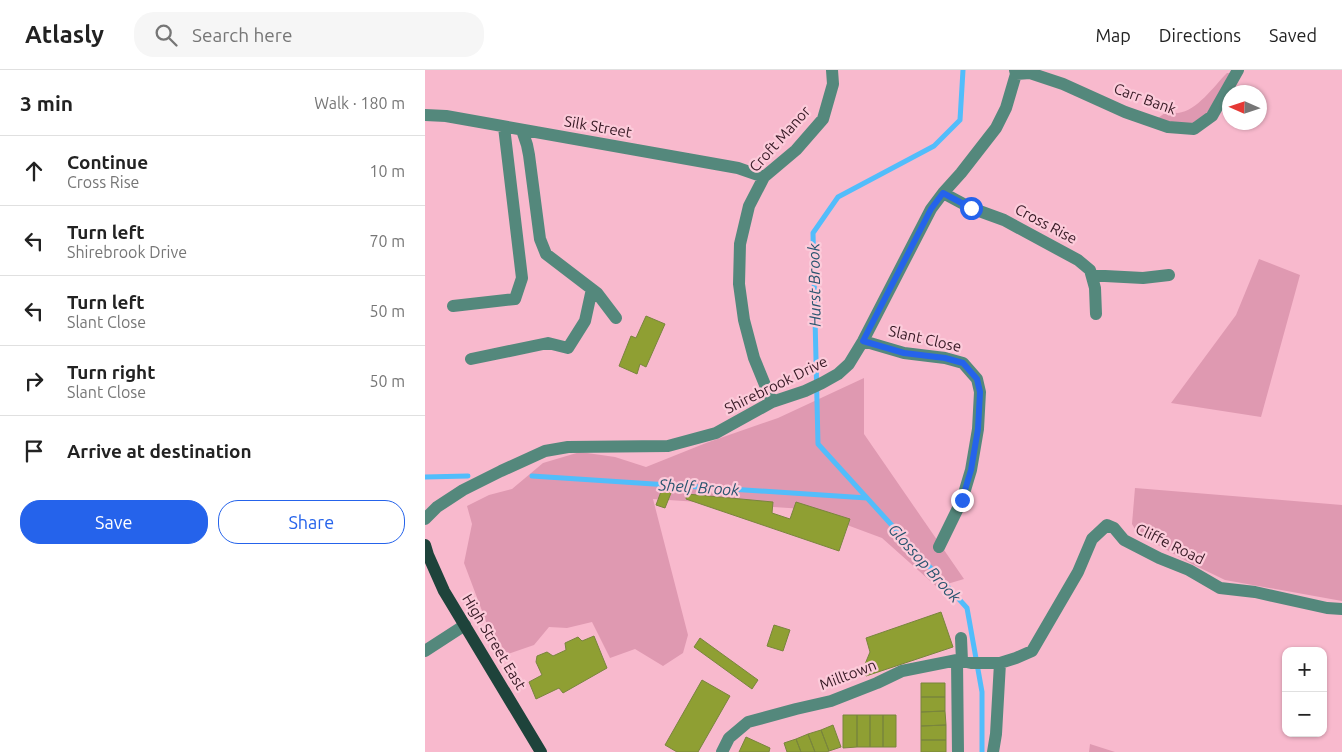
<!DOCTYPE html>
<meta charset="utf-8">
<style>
body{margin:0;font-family:Ubuntu,sans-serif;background:#f6f6f6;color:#222}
.controls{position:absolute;right:15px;bottom:15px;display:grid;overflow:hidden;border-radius:10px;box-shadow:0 1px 4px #0004}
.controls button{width:45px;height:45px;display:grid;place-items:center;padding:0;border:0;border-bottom:1px solid #e0e0e0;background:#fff;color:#222;font:25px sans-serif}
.compass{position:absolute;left:797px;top:15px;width:45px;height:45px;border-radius:50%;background:#fff;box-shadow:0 1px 4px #0004;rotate:273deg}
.stop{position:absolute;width:15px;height:15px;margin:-11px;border:4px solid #2563eb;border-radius:50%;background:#fff}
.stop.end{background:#2563eb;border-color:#fff;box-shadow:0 1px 5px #0008}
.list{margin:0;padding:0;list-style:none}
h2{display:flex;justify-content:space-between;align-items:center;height:65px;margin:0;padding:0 20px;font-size:21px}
h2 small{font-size:16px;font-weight:400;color:#767676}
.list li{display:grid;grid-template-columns:32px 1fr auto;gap:15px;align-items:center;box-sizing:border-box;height:70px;padding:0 20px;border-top:1px solid #e0e0e0}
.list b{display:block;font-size:19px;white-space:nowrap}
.list p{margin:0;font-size:16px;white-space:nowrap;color:#767676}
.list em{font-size:16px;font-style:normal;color:#767676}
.actions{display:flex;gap:10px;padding:15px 20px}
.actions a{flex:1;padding:11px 0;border:1px solid #2563eb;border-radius:20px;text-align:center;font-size:18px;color:#2563eb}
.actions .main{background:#2563eb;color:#fff}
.icon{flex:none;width:28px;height:28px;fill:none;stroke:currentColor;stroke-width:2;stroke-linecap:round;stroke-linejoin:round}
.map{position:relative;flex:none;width:917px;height:682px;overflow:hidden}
header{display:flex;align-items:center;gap:30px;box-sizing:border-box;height:70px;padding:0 25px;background:#fff;border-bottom:1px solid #e0e0e0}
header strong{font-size:24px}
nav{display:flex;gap:28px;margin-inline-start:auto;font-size:18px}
.search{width:350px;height:45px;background:#f6f6f6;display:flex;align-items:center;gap:12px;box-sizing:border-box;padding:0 18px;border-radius:20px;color:#767676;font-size:19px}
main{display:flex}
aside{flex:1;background:#fff}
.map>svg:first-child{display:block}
.green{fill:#df99b1}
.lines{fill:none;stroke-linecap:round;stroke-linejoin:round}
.stream{stroke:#52bdfb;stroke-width:5}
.building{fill:#8f9f33;stroke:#79853d}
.minor{stroke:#54887c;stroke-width:12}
.major{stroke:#1e433b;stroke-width:12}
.route{stroke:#2563eb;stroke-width:6}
.labels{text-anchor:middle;stroke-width:4.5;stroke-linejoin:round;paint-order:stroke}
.street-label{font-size:15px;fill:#361924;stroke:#fccbda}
.water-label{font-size:16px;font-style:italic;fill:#29546f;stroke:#fccbda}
</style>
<header>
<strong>Atlasly</strong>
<div class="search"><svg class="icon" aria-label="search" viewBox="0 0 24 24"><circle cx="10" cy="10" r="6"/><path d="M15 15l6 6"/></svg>Search here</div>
<nav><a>Map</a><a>Directions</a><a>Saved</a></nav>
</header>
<main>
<aside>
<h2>3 min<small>Walk · 180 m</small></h2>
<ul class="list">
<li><svg class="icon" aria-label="ahead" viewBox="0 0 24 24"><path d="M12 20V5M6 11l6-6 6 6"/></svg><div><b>Continue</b><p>Cross Rise</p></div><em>10 m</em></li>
<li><svg class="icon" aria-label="left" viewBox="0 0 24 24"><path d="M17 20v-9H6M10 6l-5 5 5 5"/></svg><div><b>Turn left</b><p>Shirebrook Drive</p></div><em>70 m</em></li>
<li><svg class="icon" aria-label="left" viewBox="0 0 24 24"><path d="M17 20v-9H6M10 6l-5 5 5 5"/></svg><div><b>Turn left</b><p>Slant Close</p></div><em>50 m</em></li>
<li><svg class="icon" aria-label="right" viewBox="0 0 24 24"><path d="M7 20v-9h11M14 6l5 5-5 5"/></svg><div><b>Turn right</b><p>Slant Close</p></div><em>50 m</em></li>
<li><svg class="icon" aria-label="arrive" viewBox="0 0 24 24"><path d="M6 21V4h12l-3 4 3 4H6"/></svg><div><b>Arrive at destination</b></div></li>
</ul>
<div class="actions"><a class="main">Save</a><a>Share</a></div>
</aside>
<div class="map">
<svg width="917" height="682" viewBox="0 0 917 682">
<rect width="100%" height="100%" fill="#f8b9cd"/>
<path class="green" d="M802,3H812L804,16L769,59L728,52L741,42C745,42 749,43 753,43C772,41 789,16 802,3Z
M834,189L875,205L836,347L746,333L811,245Z
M439,308V364L539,509L512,517L457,468L379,439L228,429L263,565L258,583L238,596L210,579L185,588L167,552L142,558L124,557L109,575L83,584L65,562L39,493L47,454L42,436L64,425L87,419L118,393L155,382L190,387L221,397L281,373L353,348Z
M710,418L917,435V531L800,510L767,494L713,464L707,454Z
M665,674L690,682H664Z"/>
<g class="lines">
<path class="stream" d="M538,0L535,50L509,76L413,127L388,163L393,374L542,538L557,622V682
M107,406L442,428
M0,407L43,406"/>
</g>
<path class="building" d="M221,246L240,254L221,297L215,294L212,304L194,296L206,266L211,268Z
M237,419L246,423L240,438L231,435Z
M262,424L348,432L347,443L365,449L371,432L425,449L414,481L261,429Z
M516,542L528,577L441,606L438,599L445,582L441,568Z
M349,555L365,560L358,581L342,576Z
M169,566L182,598L138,623L134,618L111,629L104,612L117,605L111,592L112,586L122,582L128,586L141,580L140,573L153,567L157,571Z
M275,568L333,610L327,619L269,577Z
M277,610L305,626L273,682H252L240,675Z
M496,613H520V627H496Z
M496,627H520V641L496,642Z
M520,641L521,655L496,656V642Z
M418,645H432V677L418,678Z
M432,645H445V677H432Z
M445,645H458V677H445Z
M458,645H471V677H458Z
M408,655L416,677L404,681L396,660Z
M521,655V670H496V656Z
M396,660L404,681L402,682H390L383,664Z
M383,664L390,682H376L371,669Z
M321,667L345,678L344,682H314Z
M371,669L376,682H362L359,673Z
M496,670H521V682H496Z"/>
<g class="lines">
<path class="minor" d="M591,4L605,3L638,14L700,42L743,57L769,59L787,46L813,0
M0,45L21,46L313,98L339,107
M97,60L102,75L104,85L115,169L121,184L172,223L191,248
M518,123L546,138L579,150L653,190L665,200L670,218L671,244
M667,206H680L718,208L744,205
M28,236L90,229L97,208L79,57
M438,271L479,283L520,288L538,293L552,309L555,322L553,359L546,400L537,430L514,477
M46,289L123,273L143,278L160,251L167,219
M347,332L329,288L319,250L314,214L315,174L324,136L339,107L371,80L398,49L408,14L407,0
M0,449L12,437L38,420L76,401L120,381L143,377L243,376L291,363L347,332L380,321L397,313L413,304L424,294L438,271L506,139L518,123L536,103L571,58L581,38L591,4L590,0
M536,568L537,591
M0,581L40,555
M532,590L533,682
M297,682L304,668L323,652L371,639L406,631L452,613L477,601L532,590L546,593H575L591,588L607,581L653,502L667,469L682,455L689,458L699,470L734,488L764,500L795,518L830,522L902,538L917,539
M568,682L571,664L575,593"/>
<path class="major" d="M0,475L3,485L19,521L116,682"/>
</g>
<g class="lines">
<path class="route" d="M537,430L546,400L553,359L555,322L552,309L538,293L520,288L479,283L438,271L506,139L518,123L546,138"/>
</g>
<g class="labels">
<g class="street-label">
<text transform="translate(720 29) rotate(20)" y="5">Carr Bank</text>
<text transform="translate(173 57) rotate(10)" y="5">Silk Street</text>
<text transform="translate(355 69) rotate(-48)" y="5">Croft Manor</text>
<text transform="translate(621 154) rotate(28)" y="5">Cross Rise</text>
<text transform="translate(500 269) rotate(13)" y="5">Slant Close</text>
<text transform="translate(351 315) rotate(-26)" y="5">Shirebrook Drive</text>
<text transform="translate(745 474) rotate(26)" y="5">Cliffe Road</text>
<text transform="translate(69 572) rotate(59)" y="5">High Street East</text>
<text transform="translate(423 605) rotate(-21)" y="5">Milltown</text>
</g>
<g class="water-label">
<text transform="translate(389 215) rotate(-91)" y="6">Hurst Brook</text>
<text transform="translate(274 417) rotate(4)" y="6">Shelf Brook</text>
<text transform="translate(500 493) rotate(48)" y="6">Glossop Brook</text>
</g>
</g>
</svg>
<div class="controls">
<button>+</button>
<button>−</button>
</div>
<svg class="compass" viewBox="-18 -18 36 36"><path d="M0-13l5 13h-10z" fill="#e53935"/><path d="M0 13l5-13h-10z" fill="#767676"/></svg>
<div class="stop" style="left:546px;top:138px"></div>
<div class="stop end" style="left:537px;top:430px"></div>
</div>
</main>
